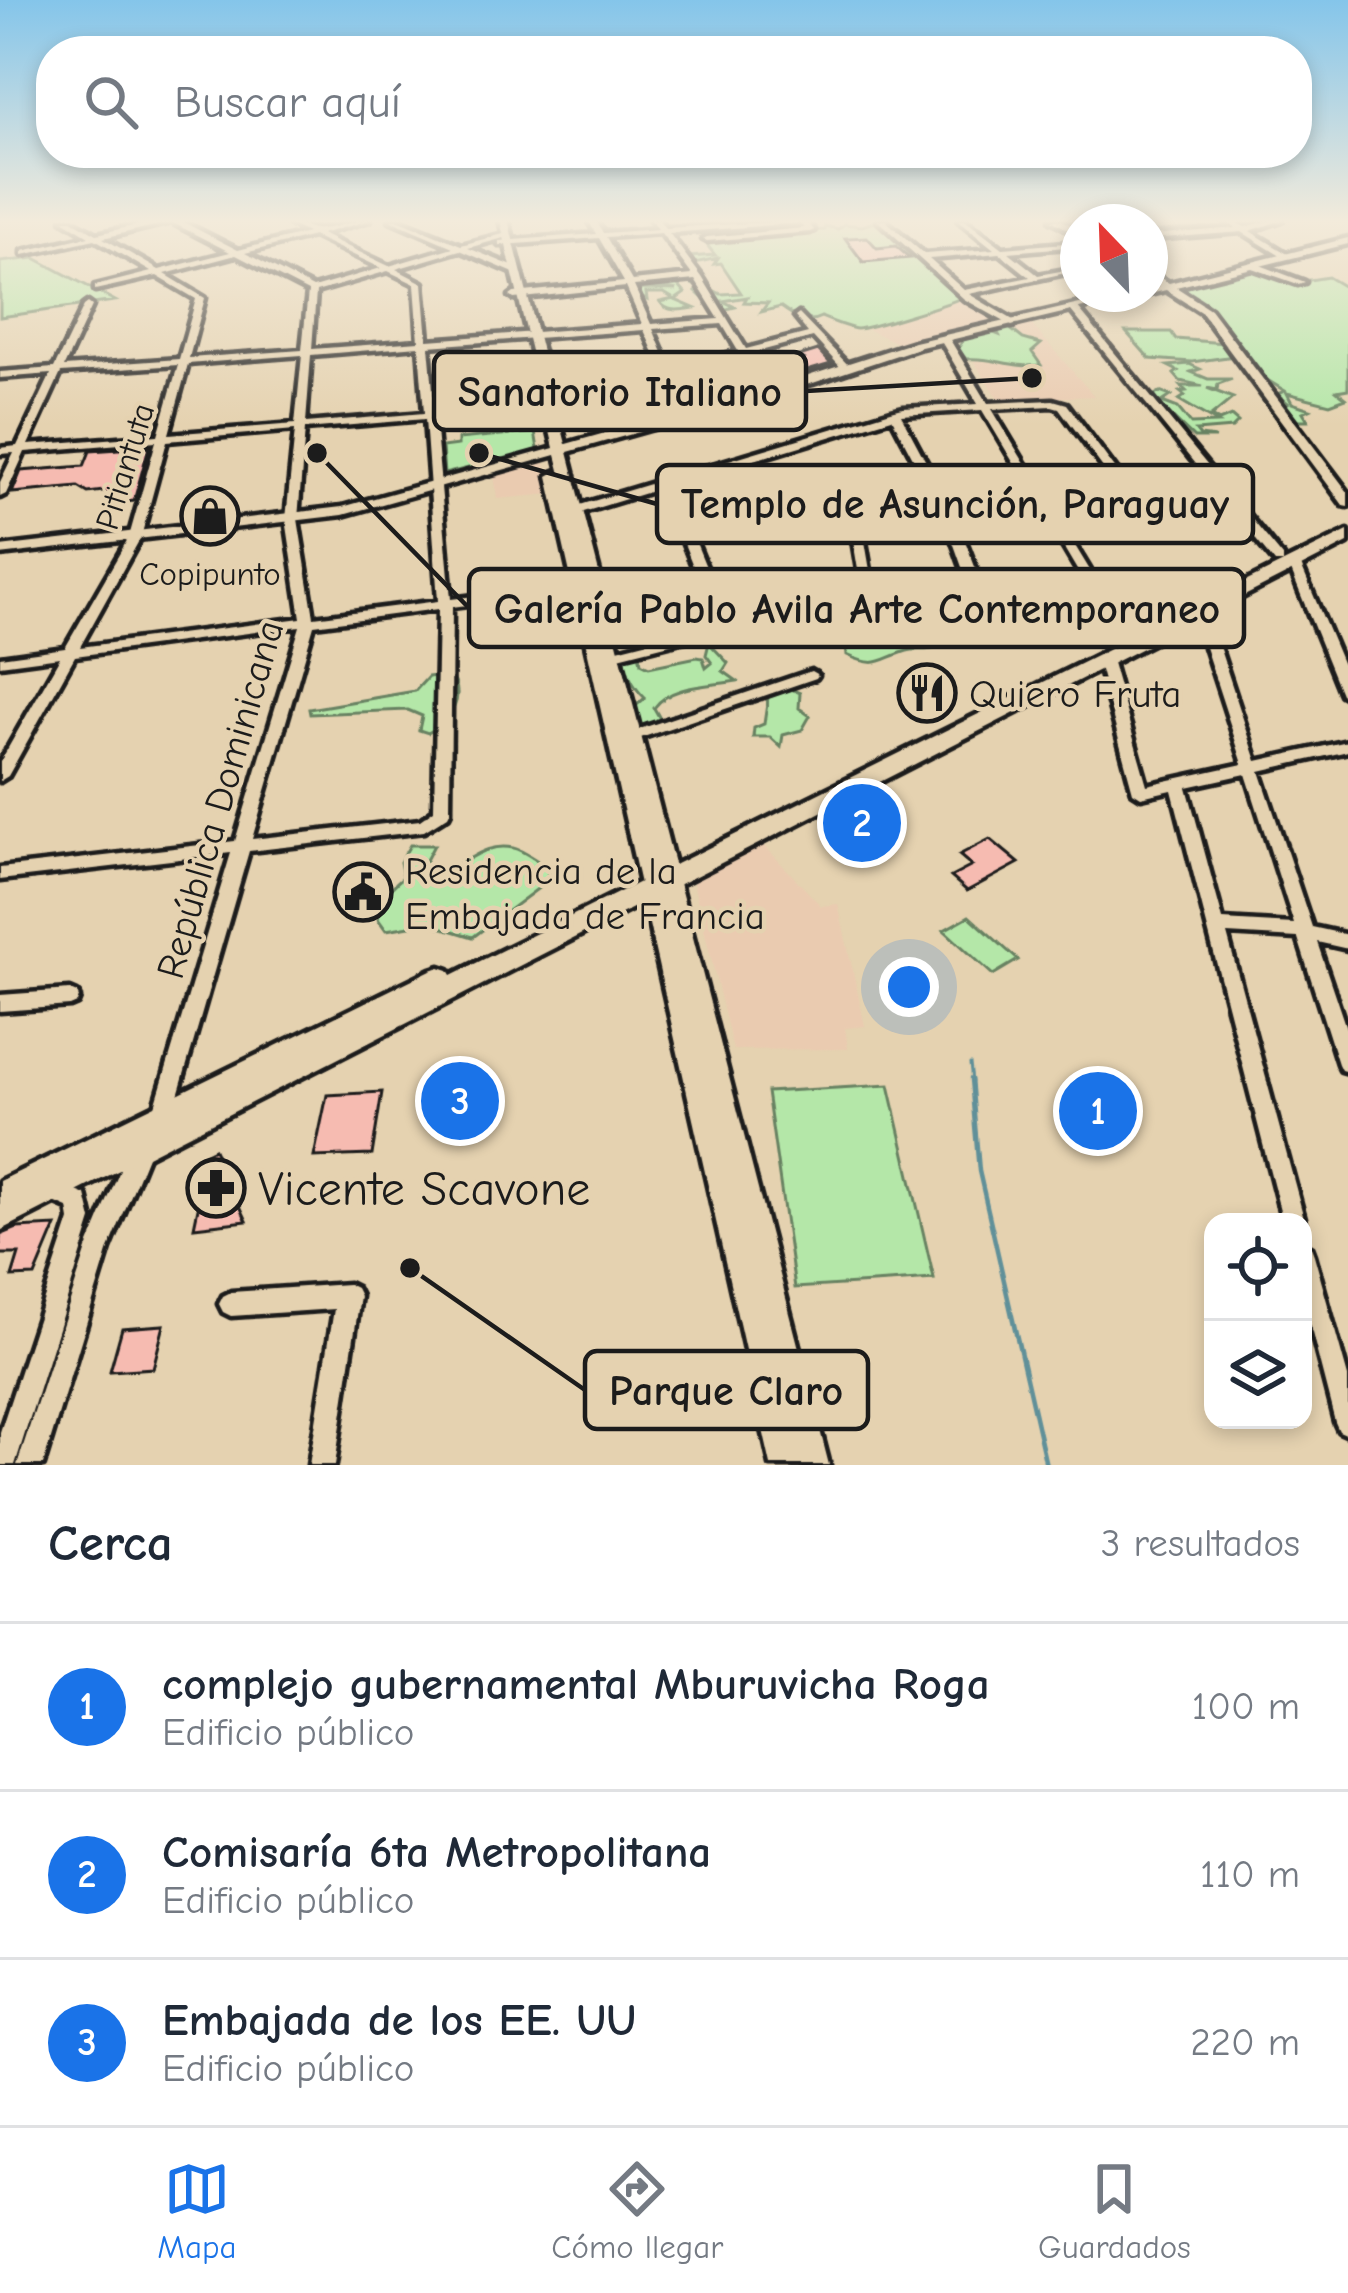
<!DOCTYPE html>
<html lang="es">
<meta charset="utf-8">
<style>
body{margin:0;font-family:"Comic Neue",sans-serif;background:#f6f6f7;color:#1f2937}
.controls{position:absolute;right:36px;bottom:36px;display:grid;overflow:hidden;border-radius:24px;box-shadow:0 6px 18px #0003}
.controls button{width:108px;height:108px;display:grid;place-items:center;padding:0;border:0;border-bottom:3px solid #e0e1e3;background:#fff;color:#1f2937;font:60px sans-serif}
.compass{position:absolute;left:1060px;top:204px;width:108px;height:108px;border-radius:50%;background:#fff;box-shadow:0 6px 18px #0003;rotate:337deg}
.you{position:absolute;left:909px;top:987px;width:42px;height:42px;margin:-30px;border:9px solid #fff;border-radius:50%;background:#1a73e8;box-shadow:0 0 0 18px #1a73e833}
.badge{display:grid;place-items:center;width:78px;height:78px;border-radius:50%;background:#1a73e8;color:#fff;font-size:39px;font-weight:700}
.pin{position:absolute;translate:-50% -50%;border:6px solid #fff;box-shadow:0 3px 12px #0006}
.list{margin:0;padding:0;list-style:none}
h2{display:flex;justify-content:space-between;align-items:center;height:156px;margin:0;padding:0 48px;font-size:51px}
h2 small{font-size:39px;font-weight:400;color:#747a83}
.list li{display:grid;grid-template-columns:78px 1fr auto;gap:36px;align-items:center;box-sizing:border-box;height:168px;padding:0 48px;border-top:3px solid #e0e1e3}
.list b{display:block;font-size:45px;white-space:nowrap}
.list p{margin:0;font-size:39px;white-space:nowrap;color:#747a83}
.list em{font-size:39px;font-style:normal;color:#747a83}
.icon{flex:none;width:66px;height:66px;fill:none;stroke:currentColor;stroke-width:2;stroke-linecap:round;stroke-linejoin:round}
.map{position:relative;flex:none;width:1348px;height:1465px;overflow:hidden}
.search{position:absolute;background:#fff;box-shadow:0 6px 18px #0003;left:36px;right:36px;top:36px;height:132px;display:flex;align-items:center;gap:30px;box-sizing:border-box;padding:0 42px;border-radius:48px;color:#747a83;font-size:45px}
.sheet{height:660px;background:#fff}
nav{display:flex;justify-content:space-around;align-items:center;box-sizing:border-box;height:168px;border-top:3px solid #e0e1e3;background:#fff;font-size:33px;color:#747a83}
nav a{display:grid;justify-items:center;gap:6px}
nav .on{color:#1a73e8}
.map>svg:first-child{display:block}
.built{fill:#eacbb0}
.green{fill:#b4e7a8;stroke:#688262;stroke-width:3}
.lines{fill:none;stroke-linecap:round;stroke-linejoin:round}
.stream-far1{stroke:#619099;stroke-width:3}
.stream{stroke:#619099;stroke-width:4.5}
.building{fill:#f6bbb1;stroke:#1c1c1c;stroke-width:3}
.minor-casing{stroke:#1c1c1c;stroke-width:9}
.major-casing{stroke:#1c1c1c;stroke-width:9}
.highway-casing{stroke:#1c1c1c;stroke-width:9}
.minor{fill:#e5d2b0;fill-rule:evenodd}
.major{fill:#e5d2b0;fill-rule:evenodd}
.highway{fill:#e5d2b0;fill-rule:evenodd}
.labels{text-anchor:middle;stroke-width:9;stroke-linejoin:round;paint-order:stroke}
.far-street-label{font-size:33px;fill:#1c1c1c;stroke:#e5d2b0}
.far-poi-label{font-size:33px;fill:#1c1c1c;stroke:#e5d2b0}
.poi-label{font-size:39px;fill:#1c1c1c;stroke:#e5d2b0;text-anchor:start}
.street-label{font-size:39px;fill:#1c1c1c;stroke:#e5d2b0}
.near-poi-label{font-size:48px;fill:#1c1c1c;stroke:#e5d2b0;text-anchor:start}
.leader{fill:none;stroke:#1c1c1c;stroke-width:4.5}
.callout-dot{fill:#1c1c1c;stroke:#e5d2b0;stroke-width:4.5}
.callout{fill:#e5d2b0;stroke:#1c1c1c;stroke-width:4.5}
.callout-label{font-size:42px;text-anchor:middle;font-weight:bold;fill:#1c1c1c}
</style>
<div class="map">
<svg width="1348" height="1465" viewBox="0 0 1348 1465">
<rect width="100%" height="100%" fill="#e5d2b0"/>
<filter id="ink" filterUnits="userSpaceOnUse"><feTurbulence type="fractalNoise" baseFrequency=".00833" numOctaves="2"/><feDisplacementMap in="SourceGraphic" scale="24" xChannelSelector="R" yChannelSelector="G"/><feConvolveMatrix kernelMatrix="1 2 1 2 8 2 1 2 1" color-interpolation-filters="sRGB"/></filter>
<g filter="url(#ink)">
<path class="built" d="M961,299L1001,321L901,345L860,326Z
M1031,324L1094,396L999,400L960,340Z
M544,459L551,494L497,499L494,473Z
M761,842L821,906L838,904L865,1026L845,1028L848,1049L733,1050L691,874Z"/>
<path class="green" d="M880,220L884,228L895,232L893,239L961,298C954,302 867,329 857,329C848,328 831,321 821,317C806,325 792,315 781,307L761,312L768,303L744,302L747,297L723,301L735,307L723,310L719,302L706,301L696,292L700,288L685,281L677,284L685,293L675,300L694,308C682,310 667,313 660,302L674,299L664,293H646L647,300L638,296L642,289L677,290L647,284L692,279L721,294L741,293L721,263L714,264L718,258L690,264V257L715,255L703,240L792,227L796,228L791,231L824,230L825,226L838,229L844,224L862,226Z
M35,258L115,301L0,317V262Z
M1251,269L1297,282L1328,277L1348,289V389L1337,391L1346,398L1330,404L1287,393L1292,403L1310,409L1303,412L1308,420H1294L1284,406L1288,403L1277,394L1285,391L1264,378L1239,345H1226L1234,356L1192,362L1150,359L1126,332H1171L1176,339L1236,344L1211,308L1180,288Z
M1008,327L1023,339L1041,344L1032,352L1041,365C1012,369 991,356 966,359L958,349L965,336L989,331L999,335L996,329Z
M1189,364L1200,369L1191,372L1208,379H1232L1218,384L1217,390L1207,388L1233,398L1211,416L1219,421L1231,416L1238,422L1232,428L1196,431L1200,436L1215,438H1194L1151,397L1160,392L1171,396L1162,402L1178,408L1191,424L1218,423L1179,400L1185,396L1180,392L1186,391L1181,386H1203L1180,381L1174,374L1178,371L1168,366Z
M535,432L538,449L534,452L444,474L442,447L458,445V439Z
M893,606L915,615L926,612L936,620L942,641L938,647C926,652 918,648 907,651C880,659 879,670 847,655L846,645L861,639L871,619Z
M709,643L728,663L723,671L737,681C711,686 671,684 654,708L663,724L646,731L624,716L645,698C634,688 621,666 627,653L639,652L641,663L649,667L697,657L703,658L706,668L712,663L706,655Z
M451,674C466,698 451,721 428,733L419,730L422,716L408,710L310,714L309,709L415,691L428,677Z
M791,689L800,693L799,708L810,716L802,730L783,735L781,747L770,737H753L754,728L764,724L768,697Z
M410,845H434L425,862C458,885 472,840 513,848C524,850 537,862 548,867V881L473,937L427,923L386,930L378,919C382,899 387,890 403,877L400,862Z
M969,916L1018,960L993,975L944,930Z
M889,1085L934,1279L795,1288L767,1092Z"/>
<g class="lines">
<path class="stream-far1" d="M970,1064L972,1082"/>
<path class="stream" d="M971,1079L979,1171L1046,1465"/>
</g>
<path class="building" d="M867,237L877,248L896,246L910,258L863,262L845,238Z
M818,350L831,364L760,385L746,377L801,361L804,359L799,356Z
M149,447L134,501L115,503L103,491L88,493L78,487L12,493L21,471L84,466L90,451Z
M990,839L1019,863L967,891L951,877L972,866L959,855Z
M382,1092L372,1155L314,1157L327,1095Z
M214,1149L247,1221L194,1227L202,1189L188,1186L185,1175L196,1158Z
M56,1226L35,1276L12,1277L19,1254H0V1235L17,1228Z
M164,1325L153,1368L110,1371L122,1328Z"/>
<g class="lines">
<defs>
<path id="minor" d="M63,220H72L97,234L160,220H179L238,250L307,233L282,220C296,220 307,231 320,229C337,228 352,220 370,220L321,234L389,266L453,247L390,220H400L461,245L511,232V236L468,248L520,269V273H514L460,250L396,269L423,283L428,340L642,324L626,287L514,299L510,296L514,293L624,282L599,238L502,245H499V241L596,234L588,220H596L603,233L658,229L651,220H659L665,228L811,220L807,222L814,230L810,232L707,241L703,239L707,237L804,228L799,223L669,233L702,277L746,349L808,333L795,317L799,314L851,368L843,370L813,337L749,354L748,357L741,356L722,361L744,400L739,403L734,400L714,364L673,374L671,377H664L539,410L435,419L451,599L592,581L598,585L592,589L452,607L450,812L448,816L424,831L249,851L172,1116L169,1122L162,1125L155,1122L152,1116L231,853L0,880V868L235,841L300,626L75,656L8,776L0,781V762L60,657L0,665V657L65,648L129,537L156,441L25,452L6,494L0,497V482L14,453L0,454V448L17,446L51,374L0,378V372L54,368L84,306L88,303L92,306L64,367L179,359L196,299L157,276L95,290V286L151,272L95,239L23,255V251L89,236ZM171,222L230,252L159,270L103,238ZM661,233L692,275L632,281L606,237ZM313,236L381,268L313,288L245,253ZM236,255L308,292L302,350L189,358L205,298L165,274ZM388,271L415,284L419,341L312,349L316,292ZM695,280L719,319L651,324L634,286ZM722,324L738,351L670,369L653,329ZM644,330L662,371L539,404L435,412L429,346ZM419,346L424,413L306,423L311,355ZM302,355L295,424L169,434L188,364ZM178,365L158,435L28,445L61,373ZM425,419L438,601L314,617L298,519L305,429ZM295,430L286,519L301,618L80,647L141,537L167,441ZM438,609L434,810L420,820L252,839L314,625Z
M877,220H885L924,254L994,249L958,220H966L1003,248L1078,242V246L1009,252L1038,275L1066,270L1070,272L969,294L1015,321V325L1012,326L964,299ZM1000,253L1030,277L964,290L929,259Z
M1223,220H1232L1245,227L1271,220H1282L1250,231L1291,256L1284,258L1242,232L1150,239V235L1236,228Z
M1249,263H1255L1305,282L1298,284L1249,267Z
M1071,307H1077L1283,557V563H1275L1234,513L1060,521L1130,636L1123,640L1116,636L1048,521L959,525L987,598L980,602L973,598L947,525L860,512L872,582L866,594L603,661L598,660L596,657L598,654L716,624L662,488L564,518L558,514L560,511L891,411L903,408L978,404L939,338L944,335L949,338L988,403L1053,400L1067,404L1146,510L1229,506L1071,311ZM1052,406L1059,408L1134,510L1055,514L992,409ZM982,410L1044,514L956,518L901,415ZM892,418L944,517L689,480ZM673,486H691L848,510L860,582L856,588L728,621Z
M1294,559L1300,563L1348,677V698L1341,694L1288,563Z
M1200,606L1207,610L1257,761L1348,741V751L1260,771L1312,927L1348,935V949L1317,942L1348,1034V1072L1341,1070L1338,1064L1298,938L1227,934L1305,1222L1303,1227V1222H1283L1172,790L1141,797L1133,792L1097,659L1104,655L1111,659L1147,785L1243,764L1193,610ZM1246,774L1294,924L1223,920L1187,787Z
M811,671L818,675L816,678L626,743L621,745L613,740L616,737Z
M70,990L77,993L79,998L77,1003L70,1006L0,1011V995Z
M138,1141L145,1144L149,1151L109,1249L43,1465H17L87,1249L131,1144Z
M55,1182L86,1195L92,1220L15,1465H0V1432L70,1220L68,1208L47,1199L44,1192L47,1185Z
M1303,1244L1311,1247L1314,1255L1348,1377V1435L1339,1431L1335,1422L1303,1298Z
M348,1284L356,1288L360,1296L335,1465H309L334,1309L231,1316L223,1312L219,1304L223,1296L231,1292Z"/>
<path id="major" d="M500,220H508L566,444L805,377L914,342L1123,294H1142L921,347L813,383L568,452L829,1465H771L548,476L555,472L561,474L556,455L343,515L0,555V547L342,507L554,448Z
M1051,220H1061L1078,228V235Z
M1348,238V244L1176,287L1210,309L1348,492V506L1343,505L1202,313L1166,290L1150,294V288L1159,286L1150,279V272L1169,283Z"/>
<path id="highway" d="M1348,531V543L0,1231V1181L431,970L440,967L449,970L452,975Z"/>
</defs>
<use href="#minor" class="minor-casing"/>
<use href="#major" class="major-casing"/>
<use href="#highway" class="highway-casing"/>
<use href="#minor" class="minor"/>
<use href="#major" class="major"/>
<use href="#highway" class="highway"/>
</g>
</g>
<linearGradient id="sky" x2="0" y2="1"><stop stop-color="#84c5ea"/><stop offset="0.52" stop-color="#f3ebdb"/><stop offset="1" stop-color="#f3ebdb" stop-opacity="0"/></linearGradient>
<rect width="1348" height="425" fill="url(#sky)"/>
<defs>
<symbol id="shop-ring" viewBox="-11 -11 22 22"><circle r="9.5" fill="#e5d2b0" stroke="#1c1c1c" stroke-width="1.5"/><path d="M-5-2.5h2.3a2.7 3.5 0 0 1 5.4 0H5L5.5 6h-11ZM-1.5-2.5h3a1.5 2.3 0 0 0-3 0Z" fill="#1c1c1c"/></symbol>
<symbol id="restaurant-ring" viewBox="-11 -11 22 22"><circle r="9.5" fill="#e5d2b0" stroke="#1c1c1c" stroke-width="1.5"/><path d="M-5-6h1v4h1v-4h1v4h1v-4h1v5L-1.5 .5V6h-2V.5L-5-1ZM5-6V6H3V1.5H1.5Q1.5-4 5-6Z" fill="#1c1c1c"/></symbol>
<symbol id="civic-ring" viewBox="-11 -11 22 22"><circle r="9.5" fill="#e5d2b0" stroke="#1c1c1c" stroke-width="1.5"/><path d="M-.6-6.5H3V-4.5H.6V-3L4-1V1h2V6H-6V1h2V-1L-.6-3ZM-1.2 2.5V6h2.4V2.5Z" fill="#1c1c1c"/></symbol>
<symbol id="pharmacy-ring" viewBox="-11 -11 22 22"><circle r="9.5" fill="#e5d2b0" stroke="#1c1c1c" stroke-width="1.5"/><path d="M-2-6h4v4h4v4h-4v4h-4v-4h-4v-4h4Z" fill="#1c1c1c"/></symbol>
</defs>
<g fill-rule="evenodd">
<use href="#shop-ring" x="177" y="483" width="66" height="66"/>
<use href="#restaurant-ring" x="894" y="660" width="66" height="66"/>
<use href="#civic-ring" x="330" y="859" width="66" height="66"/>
<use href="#pharmacy-ring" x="183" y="1155" width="66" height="66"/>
</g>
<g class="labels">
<g class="far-street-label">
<text transform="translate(124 466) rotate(-73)" y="12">Pitiantuta</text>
</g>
<g class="far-poi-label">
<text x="210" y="585">Copipunto</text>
</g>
<g class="poi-label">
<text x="969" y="707">Quiero Fruta</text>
<text x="405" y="884">Residencia de la<tspan x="405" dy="45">Embajada de Francia</tspan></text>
</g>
<g class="street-label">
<text transform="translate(219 799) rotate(-74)" y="14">República Dominicana</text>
</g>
<g class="near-poi-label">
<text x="258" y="1205">Vicente Scavone</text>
</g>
</g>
<path class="leader" d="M1032 378L806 391M479 453L657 504M317 453L469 608M410 1268L585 1390"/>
<g class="callout-dot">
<circle cx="1032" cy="378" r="12"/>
<circle cx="479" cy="453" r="12"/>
<circle cx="317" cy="453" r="12"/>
<circle cx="410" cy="1268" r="12"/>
</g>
<g class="callout">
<rect x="434" y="352" width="372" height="78" rx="12"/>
<rect x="657" y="465" width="596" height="78" rx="12"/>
<rect x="469" y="569" width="775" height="78" rx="12"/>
<rect x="585" y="1351" width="283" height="78" rx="12"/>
</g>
<g class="callout-label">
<text x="620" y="406">Sanatorio Italiano</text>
<text x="955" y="518">Templo de Asunción, Paraguay</text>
<text x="857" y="623">Galería Pablo Avila Arte Contemporaneo</text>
<text x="726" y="1405">Parque Claro</text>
</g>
</svg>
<div class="controls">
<button><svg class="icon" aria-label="locate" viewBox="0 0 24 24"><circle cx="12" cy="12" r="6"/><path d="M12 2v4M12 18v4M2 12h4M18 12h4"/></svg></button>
<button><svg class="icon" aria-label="layers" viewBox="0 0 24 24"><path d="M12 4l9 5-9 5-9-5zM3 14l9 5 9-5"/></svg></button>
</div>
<svg class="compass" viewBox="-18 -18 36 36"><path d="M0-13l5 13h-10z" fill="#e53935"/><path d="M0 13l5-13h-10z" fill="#747a83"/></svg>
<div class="you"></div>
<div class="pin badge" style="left:1098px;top:1111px">1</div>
<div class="pin badge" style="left:862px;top:823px">2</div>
<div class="pin badge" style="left:460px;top:1101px">3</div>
<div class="search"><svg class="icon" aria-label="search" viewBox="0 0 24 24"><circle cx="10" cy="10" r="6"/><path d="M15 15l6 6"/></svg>Buscar aquí</div>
</div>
<section class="sheet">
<h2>Cerca<small>3 resultados</small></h2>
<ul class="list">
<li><span class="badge">1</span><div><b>complejo gubernamental Mburuvicha Roga</b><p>Edificio público</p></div><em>100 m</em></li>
<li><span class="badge">2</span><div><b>Comisaría 6ta Metropolitana</b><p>Edificio público</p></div><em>110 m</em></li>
<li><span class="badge">3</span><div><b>Embajada de los EE. UU</b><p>Edificio público</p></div><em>220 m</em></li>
</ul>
</section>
<nav>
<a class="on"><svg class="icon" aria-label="map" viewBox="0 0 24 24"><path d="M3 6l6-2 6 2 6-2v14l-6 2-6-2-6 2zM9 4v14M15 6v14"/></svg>Mapa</a>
<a><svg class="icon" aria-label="directions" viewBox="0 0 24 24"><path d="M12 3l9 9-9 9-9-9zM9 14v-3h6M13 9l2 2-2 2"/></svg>Cómo llegar</a>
<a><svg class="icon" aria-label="saved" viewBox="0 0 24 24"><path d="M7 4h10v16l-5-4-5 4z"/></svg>Guardados</a>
</nav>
